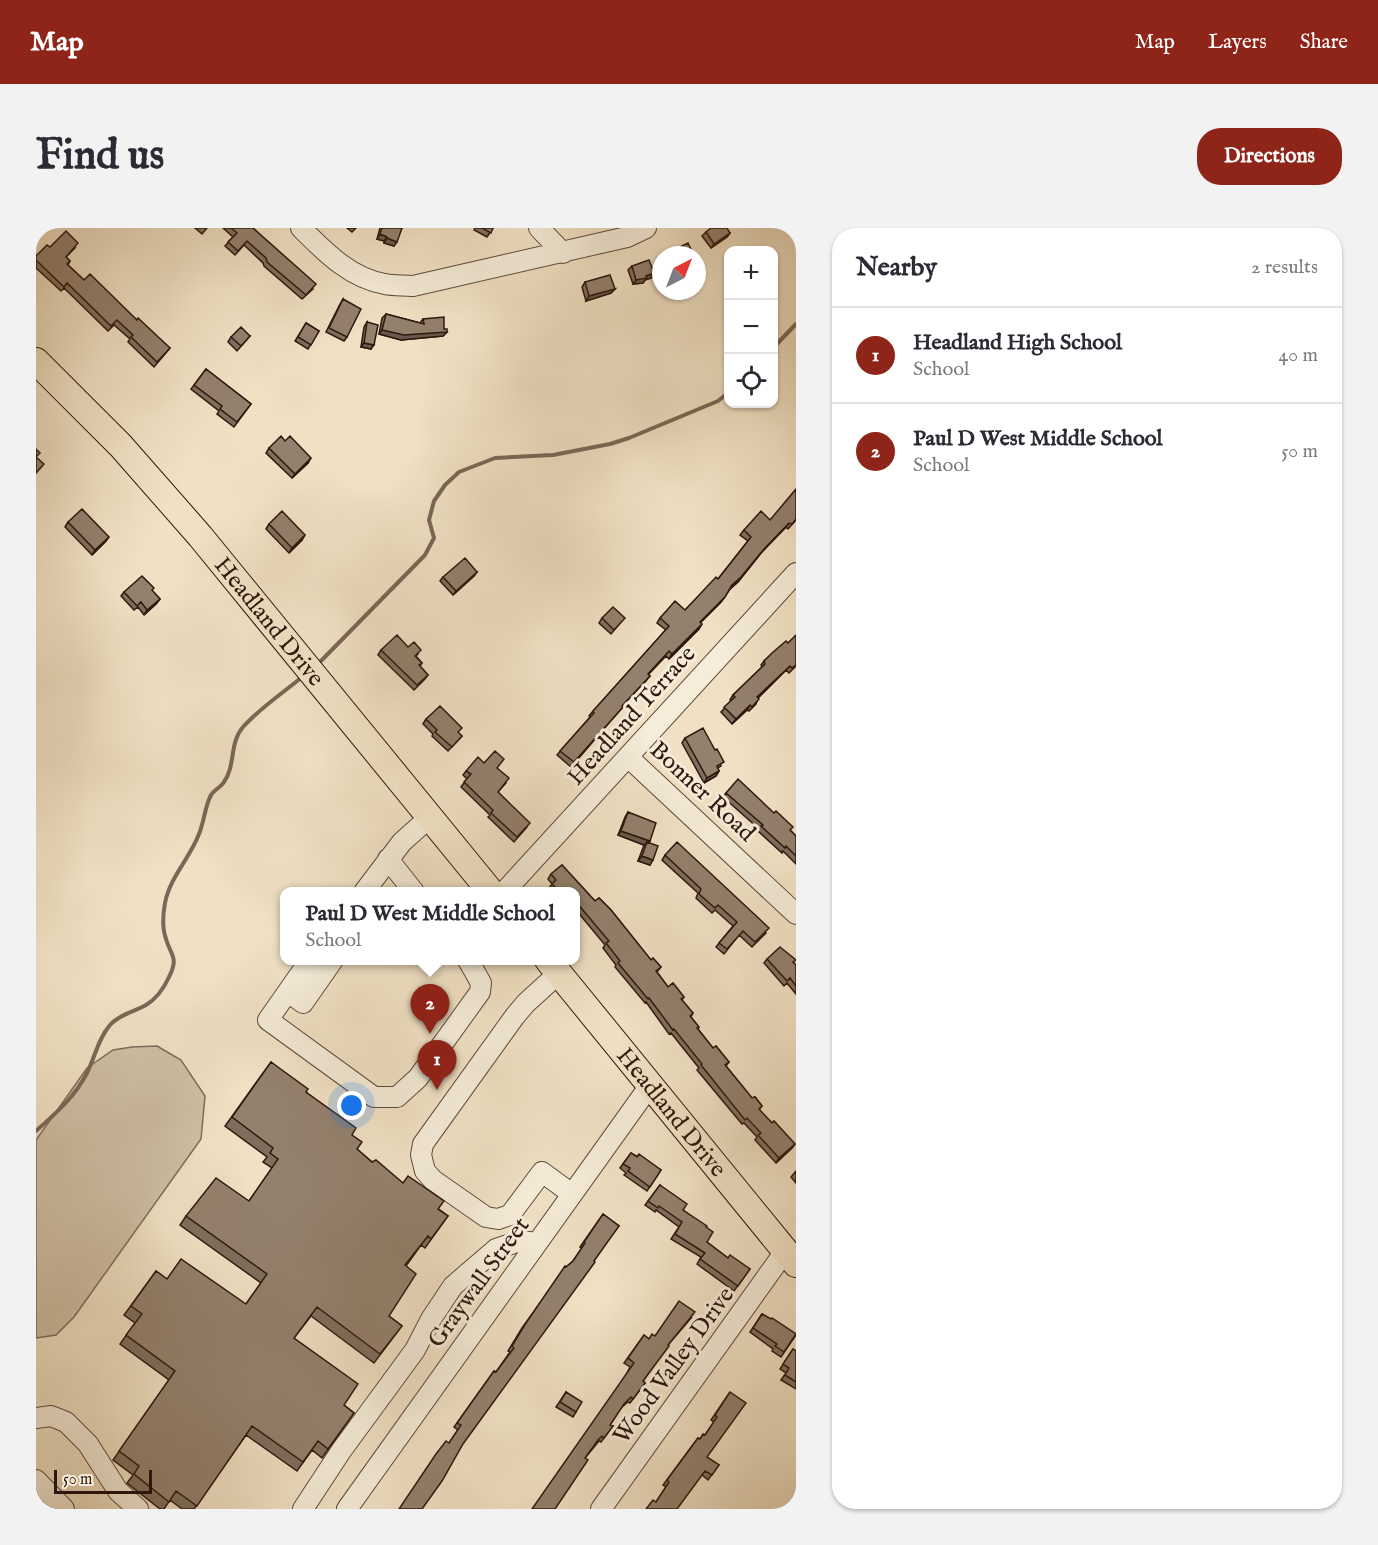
<!DOCTYPE html>
<meta charset="utf-8">
<style>
body{margin:0;font-family:"IM FELL English",serif;background:#f2f2f3;color:#2b2b33}
.controls{position:absolute;right:18px;top:18px;display:grid;overflow:hidden;border-radius:12px;box-shadow:0 2px 4px #0004}
.controls button{width:54px;height:54px;display:grid;place-items:center;padding:0;border:0;border-bottom:2px solid #e1e1e2;background:#fff;color:#2b2b33;font:30px sans-serif}
.compass{position:absolute;left:616px;top:18px;width:54px;height:54px;border-radius:50%;background:#fff;box-shadow:0 2px 4px #0004;rotate:42deg}
.scale{position:absolute;left:18px;bottom:15px;width:98px;box-sizing:border-box;padding-left:6px;border:3px solid #2f170e;border-top:0;font-size:16px;line-height:21px;white-space:nowrap;color:#2f170e;-webkit-text-stroke:4px #f5ecd9;paint-order:stroke}
.you{position:absolute;left:316px;top:878px;width:21px;height:21px;margin:-15px;border:4px solid #fff;border-radius:50%;background:#1a73e8;box-shadow:0 0 0 9px #1a73e833}
.badge{display:grid;place-items:center;width:39px;height:39px;border-radius:50%;background:#8f2418;color:#fff;font-size:20px;font-weight:700}
.pin{position:absolute;translate:-50% -50px;filter:drop-shadow(0 2px 3px #0008)}
.pin::after{content:'';position:absolute;top:32px;width:21px;height:18px;background:inherit;clip-path:polygon(0 0,100% 0,50% 100%)}
.popup{position:absolute;left:244px;top:659px;width:300px;height:78px;box-sizing:border-box;display:grid;place-content:center;border-radius:12px;background:#fff;filter:drop-shadow(0 2px 4px #0005);font-size:20px;white-space:nowrap;color:#7c7c81}
.popup b{font-size:22px;color:#2b2b33}
.popup::after{content:'';position:absolute;left:50%;top:100%;margin-left:-12px;border:12px solid transparent;border-top-color:#fff}
.list{margin:0;padding:0;list-style:none}
h2{display:flex;justify-content:space-between;align-items:center;height:78px;margin:0;padding:0 24px;font-size:26px}
h2 small{font-size:20px;font-weight:400;color:#7c7c81}
.list li{display:grid;grid-template-columns:39px 1fr auto;gap:18px;align-items:center;box-sizing:border-box;height:96px;padding:0 24px;border-top:2px solid #e1e1e2}
.list b{display:block;font-size:22px;white-space:nowrap}
.list p{margin:0;font-size:20px;white-space:nowrap;color:#7c7c81}
.list em{font-size:20px;font-style:normal;color:#7c7c81}
.icon{flex:none;width:33px;height:33px;fill:none;stroke:currentColor;stroke-width:2;stroke-linecap:round;stroke-linejoin:round}
.map{position:relative;flex:none;width:760px;height:1281px;overflow:hidden;border-radius:24px}
header{display:flex;align-items:center;gap:36px;box-sizing:border-box;height:84px;padding:0 30px;background:#8f2418;color:#fff}
header strong{font-size:28px}
nav{display:flex;gap:33px;margin-inline-start:auto;font-size:21px}
.intro{display:flex;align-items:center;justify-content:space-between;box-sizing:border-box;height:144px;padding:0 36px}
h1{margin:0;font-size:42px}
.button{padding:15px 27px;border-radius:24px;background:#8f2418;color:#fff;font-size:21px;font-weight:700}
main{display:flex;gap:36px;padding:0 36px}
aside{flex:1;background:#fff;border-radius:24px;box-shadow:0 2px 4px #0004}
.map>svg:first-child{display:block}
.green{fill:#cfbfa5;stroke:#7f6b5a;stroke-width:1.5}
.lines{fill:none;stroke-linecap:round;stroke-linejoin:round}
.stream{stroke:#7b6756;stroke-width:4}
.minor-casing{stroke:#5f4a3c;stroke-width:22}
.major-casing{stroke:#2f170e;stroke-width:28}
.minor{stroke:#f5ecd9;stroke-width:20}
.major{stroke:#f0e1c4;stroke-width:26}
.wall{fill:#7e6e5e;stroke:#2f170e;stroke-width:1.5}
.shaded-wall{fill:#675a4c;stroke:#2f170e;stroke-width:1.5}
.building{fill:#93806d;stroke:#2f170e;stroke-width:1.5}
.labels{text-anchor:middle;stroke-width:6;stroke-linejoin:round;paint-order:stroke}
.street-label{font-size:24px;fill:#2f170e;stroke:#f5ecd9}
</style>
<header>
<strong>Map</strong>
<nav><a>Map</a><a>Layers</a><a>Share</a></nav>
</header>
<div class="intro"><h1>Find us</h1><a class="button">Directions</a></div>
<main>
<div class="map">
<svg width="760" height="1281" viewBox="0 0 760 1281">
<rect width="100%" height="100%" fill="#f0e1c4"/>
<filter id="stains"><feTurbulence type="fractalNoise" baseFrequency=".00333" numOctaves="4"/><feColorMatrix values="0 0 0 0 .2 0 0 0 0 .09 0 0 0 0 .02 0 0 0 .5 -.17"/></filter>
<radialGradient id="worn" r=".72"><stop offset=".6" stop-color="#630" stop-opacity="0"/><stop offset="1" stop-color="#630" stop-opacity=".3"/></radialGradient>
<path class="green" d="M121,818L145,832L169,868L165,911L38,1089L20,1107L0,1110V912L51,840L77,822L96,819Z"/>
<g class="lines">
<path class="stream" d="M738,119L760,96
M281,437L389,327L398,310L393,292L398,273L409,257L423,244L459,230L517,227L574,216L593,210L682,173L692,165
M0,903C20,885 38,870 51,845C59,829 62,811 74,797C84,786 98,784 110,777C120,771 128,760 133,749C143,729 135,728 130,711C126,700 127,686 129,675C134,649 154,630 163,606C168,594 169,578 175,567C178,562 185,559 188,554C200,537 193,515 207,499C224,480 247,465 266,449"/>
<defs>
<path id="minor" d="M265,0C289,24 314,50 349,56C358,58 368,57 377,58L591,9L610,0
M503,0L527,25
M592,529L760,686
M352,631L378,664
M328,664L366,614L394,589
M468,664L760,345
M274,732L232,792L338,869H361L382,850L444,764L445,755L432,732
M523,745L490,775L479,788L387,916L385,927L389,943L397,952L450,989L462,991L474,987L506,944L536,966
M252,764L267,775L297,732
M0,1190L15,1188L30,1194L52,1216L82,1263L102,1281
M0,1252L28,1281
M267,1281L305,1223L379,1122L395,1091L417,1058L460,1021L484,1013L501,1015
M311,1281L615,856
M565,1281L750,1022"/>
<g id="major">
<path id="s1" d="M0,133L85,218L164,308L455,664"/>
<path id="s2" d="M512,732L760,1036"/>
</g>
</defs>
<use href="#minor" class="minor-casing"/>
<use href="#major" class="major-casing"/>
<use href="#minor" class="minor"/>
<use href="#major" class="major"/>
</g>
<path class="wall" d="M159,0H171L166,6Z
M187,0H217L277,61L266,71L228,38L227,35L208,17L199,27L189,18L197,9Z
M311,0H320L316,4Z
M344,0H366L358,18L348,15V13L341,11Z
M439,0H457L451,9L438,2Z
M670,4L694,5L691,9L675,20L666,8Z
M14,19L39,20L30,29L34,33L32,37L48,52L101,92L134,120L118,139L92,114L94,111L78,97L72,103L28,60L25,63L0,40V28Z
M596,38L615,50L609,52L607,55L597,56L592,42Z
M549,54L579,61L575,65L550,73L546,59Z
M307,71L311,109L308,113L290,104L304,76Z
M350,86L384,95L387,91L408,101L411,104L407,108L365,112L343,106L346,90Z
M331,94L335,121L325,119L328,99Z
M270,95L283,103L272,121L259,113Z
M214,108L201,123L192,114L195,109Z
M170,141L215,176L198,199L181,186L183,183L155,161Z
M233,220L272,235L256,250L230,225Z
M734,292H760L752,301L750,299L725,325L702,354L694,361L685,374L664,395L663,401L633,431L630,428L612,447L614,448L610,453L586,478L583,483L535,539L521,527L554,489L553,488L557,483L630,402L621,395L624,390L649,382L682,351L712,313L704,307L708,302Z
M32,294L70,313L56,327L29,299Z
M233,296L266,312L253,325L230,301Z
M441,344L438,348L417,367L404,353L407,349Z
M116,363L124,371L120,376L108,387L102,379L98,382L85,368L88,364Z
M566,390L585,394L575,406L563,395Z
M760,408V438L753,445L750,442L722,470L720,476L713,483L711,482L696,496L685,484L695,473L694,472L697,467L726,439L725,437L728,433L752,415Z
M372,419L382,426L380,428L386,435L384,438L392,447L389,451L378,462L342,427L345,422Z
M390,491L422,505L426,508L412,523L396,508L397,506L387,496Z
M649,510L679,522L685,538L682,540L683,543L680,548L668,555L646,515Z
M448,535L461,540L470,555L462,564L491,599L478,614L452,589L454,587L425,559L431,551L427,547L430,543Z
M690,565L754,602L760,608V636L747,623L746,625L722,603L723,601L687,569Z
M592,584L614,613L613,615L614,637L602,633L608,617L582,607L589,589Z
M629,627L730,705L716,719L703,707L688,726L680,719L697,698L679,682L676,685L660,670L662,665L626,632Z
M526,637L559,673L563,670L575,682L615,732L617,730L625,739L621,744L632,759L637,755L648,769L646,772L657,785L655,789L663,799L662,801L677,820L680,818L693,834L690,838L716,870L719,869L726,878L723,882L736,895L738,893L759,916L756,920L740,935L719,912L721,909L708,895L706,896L661,842L663,840L635,805L633,806L610,774L609,775L579,739L580,737L567,720L569,717L540,682V663H516L513,660L516,656L512,651L515,646Z
M731,731L758,735L760,737V766L751,755L748,758L728,735Z
M235,834L270,864L316,907L321,921L336,934L367,955L412,988L389,1020L385,1017L370,1038L353,1088L366,1098L338,1135L275,1088L258,1110L308,1177L318,1185L286,1230L276,1222L261,1243L210,1207L158,1281H146L134,1272L128,1281H124L91,1255L97,1247L77,1232L133,1152L84,1116L99,1095L88,1087L120,1043L131,1051L210,1076L225,1055L144,997L150,988L213,973L236,940L227,934L231,929L189,898Z
M595,925L625,942L611,963L588,947L590,945L584,940Z
M760,943V955L755,949Z
M624,957L647,982L670,999L671,1014L692,1030L714,1041L698,1063L661,1036L665,1029L635,1011L643,999L620,982L619,984L609,977Z
M567,986L583,998L413,1215L422,1202L418,1199L458,1143L460,1144L474,1124L472,1123L486,1100L530,1039L537,1033L546,1020L544,1019Z
M726,1086L760,1107L745,1129L736,1123L737,1121L714,1104Z
M656,1089L632,1117L607,1153L609,1155L594,1175L592,1174L585,1180L574,1197L577,1198L565,1214L563,1213L549,1230L594,1139L588,1135L608,1107L613,1111Z
M757,1121L760,1123V1161L745,1152L750,1145L744,1141Z
M530,1164L540,1184L537,1189L520,1179Z
M694,1164L671,1229L683,1237L672,1252L666,1247L620,1274L630,1259L627,1257L662,1210L664,1211L669,1207L678,1194L675,1192Z"/>
<path class="shaded-wall" d="M694,5L691,9L675,20L678,16Z
M344,6L351,9L348,13L341,11Z
M351,10L361,14L358,18L348,15Z
M618,45L615,50L609,52L607,55L597,56L600,52Z
M579,61L575,65L550,73L553,68Z
M346,102L411,104L407,108L365,112L343,106Z
M328,115L338,117L335,121L325,119Z
M275,230L272,235L256,250L259,246Z
M753,295L750,299L725,325L702,354L693,362L728,321Z
M269,307L266,312L253,325L256,320Z
M73,309L70,313L56,327L59,322Z
M441,344L438,348L417,367L420,363Z
M689,369L685,374L660,399L664,394Z
M124,371L120,376L108,387L111,382Z
M666,396L663,401L633,431L636,426Z
M754,438L718,474L721,469Z
M714,477L711,482L696,496L700,491Z
M587,479L583,483L535,539L538,534Z
M683,543L680,548L668,555L671,550Z
M585,603L614,613L610,618L611,614L608,617L582,607Z
M606,628L617,632L614,637L602,633Z
M759,916L756,920L740,935L743,930Z"/>
<path class="building" d="M195,0H217L280,56L270,67L231,34L230,30L211,13L202,23L192,14L201,5Z
M346,0H366L361,14L351,10V9L344,6Z
M446,0H457L455,5Z
M675,0H691L694,5L678,16L670,4Z
M30,3L42,15L30,29L34,33L31,36L48,52L54,46L101,92L102,90L134,120L121,134L95,109L97,107L81,92L75,98L31,55L28,59L0,32V28L11,17L14,19Z
M652,15L658,27H632L631,25Z
M613,32L618,45L610,48L611,50L600,52L596,38Z
M574,47L579,61L553,68L549,54Z
M307,71L325,81L311,109L293,100Z
M350,86L388,96L387,91L408,89V101H411V104L368,107L346,102Z
M331,94L342,97L338,117L328,115Z
M270,95L283,103L275,117L262,109Z
M205,99L214,108L205,118L195,109Z
M170,141L215,176L201,194L184,181L186,178L158,157Z
M245,208L249,213L254,208L275,230L259,246L233,220Z
M0,221L4,225L0,229L8,236L0,245Z
M760,261V291L756,296L753,295L728,321L705,349L696,357L689,369L664,394L666,396L636,426L633,423L612,446L614,448L586,478L587,479L538,534L524,523L558,485L557,483L633,398L624,390L639,373L649,382L680,349L682,351L715,309L708,302L725,283L734,292Z
M46,281L73,309L59,322L32,294Z
M246,283L269,307L256,320L233,296Z
M429,330L441,344L420,363L407,349Z
M106,348L118,360L116,362L124,371L111,382L105,374L101,378L88,364Z
M577,379L589,390L578,402L566,390Z
M361,407L372,419L378,414L385,422L379,428L386,435L383,437L392,447L381,457L345,422Z
M760,407V437L756,440L754,438L721,469L723,471L716,479L714,477L700,491L688,479L699,469L697,467L729,436L728,433L736,425L750,413L752,415Z
M404,478L426,500L422,504L426,508L416,519L399,504L401,502L390,491Z
M667,500L679,522L681,521L688,534L681,538L683,543L671,550L649,510Z
M459,523L468,531L461,540L473,550L462,564L494,595L481,609L455,585L457,582L428,554L435,546L430,543L442,529L448,535Z
M702,551L738,585L740,583L757,599L754,602L760,608V628L750,618L749,620L725,598L727,597L690,565Z
M592,584L620,595L614,613L585,603Z
M611,614L622,618L617,632L606,628Z
M641,614L733,700L719,714L707,703L691,721L683,715L701,694L682,677L679,680L663,666L665,661L629,627Z
M526,637L559,673L563,670L575,682L615,732L617,730L625,739L620,743L632,759L637,755L648,769L645,771L657,785L654,788L663,799L661,800L677,820L680,818L693,834L689,837L716,870L719,869L726,878L723,881L736,895L738,893L759,916L743,930L722,907L725,905L711,890L709,892L665,837L666,836L638,801L637,802L613,770L612,771L582,735L584,733L570,715L573,713L540,674V663H523L516,656L520,652L515,646Z
M744,719L760,732L757,734L760,737V758L754,750L751,753L731,731Z
M235,834L272,861L270,864L320,900L316,907L326,914L321,921L336,934L340,932L367,955L372,948L408,973L402,981L412,988L395,1011L392,1008L369,1037L380,1046L353,1088L366,1098L344,1126L281,1079L258,1110L322,1156L308,1177L318,1185L292,1221L282,1213L267,1234L216,1198L161,1278L140,1263L133,1274L98,1246L103,1238L83,1223L139,1143L90,1107L106,1086L95,1078L120,1043L131,1051L145,1031L210,1076L231,1046L150,988L180,950L213,973L242,931L234,925L237,920L196,889Z
M595,925L601,929L603,926L625,942L614,959L592,943L594,940L587,936Z
M624,957L651,976L647,982L671,998L670,999L677,1004L671,1014L692,1030L694,1027L714,1041L702,1058L664,1031L669,1025L639,1006L646,994L623,978L622,980L612,973Z
M567,986L583,998L558,1033L559,1034L427,1216L406,1253L386,1281H363L400,1226L410,1213L413,1215L425,1197L421,1195L458,1143L460,1144L478,1120L476,1118L490,1095L529,1038L530,1039L537,1033L549,1015L548,1014Z
M643,1073L659,1084L632,1117L633,1118L607,1153L609,1155L597,1171L595,1169L588,1176L574,1197L577,1198L568,1210L566,1208L562,1212L549,1230L552,1232L519,1281H496L598,1135L592,1130L608,1107L613,1111L616,1106L619,1108Z
M726,1086L735,1091L736,1090L760,1106L748,1124L739,1118L741,1116L717,1100Z
M757,1121L760,1123V1154L749,1147L753,1140L747,1136Z
M530,1164L546,1174L540,1184L524,1174Z
M694,1164L710,1175L671,1229L683,1237L676,1247L669,1243L641,1281H610L617,1272L620,1274L633,1254L631,1252L662,1210L664,1211L667,1206L669,1207L681,1189L679,1187Z"/>
<g class="labels">
<g class="street-label">
<text dy="8" stroke="none"><textPath href="#s1" startOffset="350">Headland Drive</textPath></text>
<text transform="translate(595 487) rotate(-48)" y="8">Headland Terrace</text>
<text transform="translate(667 563) rotate(43)" y="8">Bonner Road</text>
<text dy="8" stroke="none"><textPath href="#s2" startOffset="196">Headland Drive</textPath></text>
<text transform="translate(442 1054) rotate(-54)" y="8">Graywall Street</text>
<text transform="translate(637 1137) rotate(-54)" y="8">Wood Valley Drive</text>
</g>
</g>
<rect width="100%" height="100%" filter="url(#stains)"/>
<rect width="100%" height="100%" fill="url(#worn)"/>
</svg>
<div class="controls">
<button>+</button>
<button>−</button>
<button><svg class="icon" aria-label="locate" viewBox="0 0 24 24"><circle cx="12" cy="12" r="6"/><path d="M12 2v4M12 18v4M2 12h4M18 12h4"/></svg></button>
</div>
<svg class="compass" viewBox="-18 -18 36 36"><path d="M0-13l5 13h-10z" fill="#e53935"/><path d="M0 13l5-13h-10z" fill="#7c7c81"/></svg>
<div class="scale">50 m</div>
<div class="you"></div>
<div class="pin badge" style="left:401px;top:862px">1</div>
<div class="pin badge" style="left:394px;top:806px">2</div>
<div class="popup"><b>Paul D West Middle School</b>School</div>
</div>
<aside>
<h2>Nearby<small>2 results</small></h2>
<ul class="list">
<li><span class="badge">1</span><div><b>Headland High School</b><p>School</p></div><em>40 m</em></li>
<li><span class="badge">2</span><div><b>Paul D West Middle School</b><p>School</p></div><em>50 m</em></li>
</ul>
</aside>
</main>
